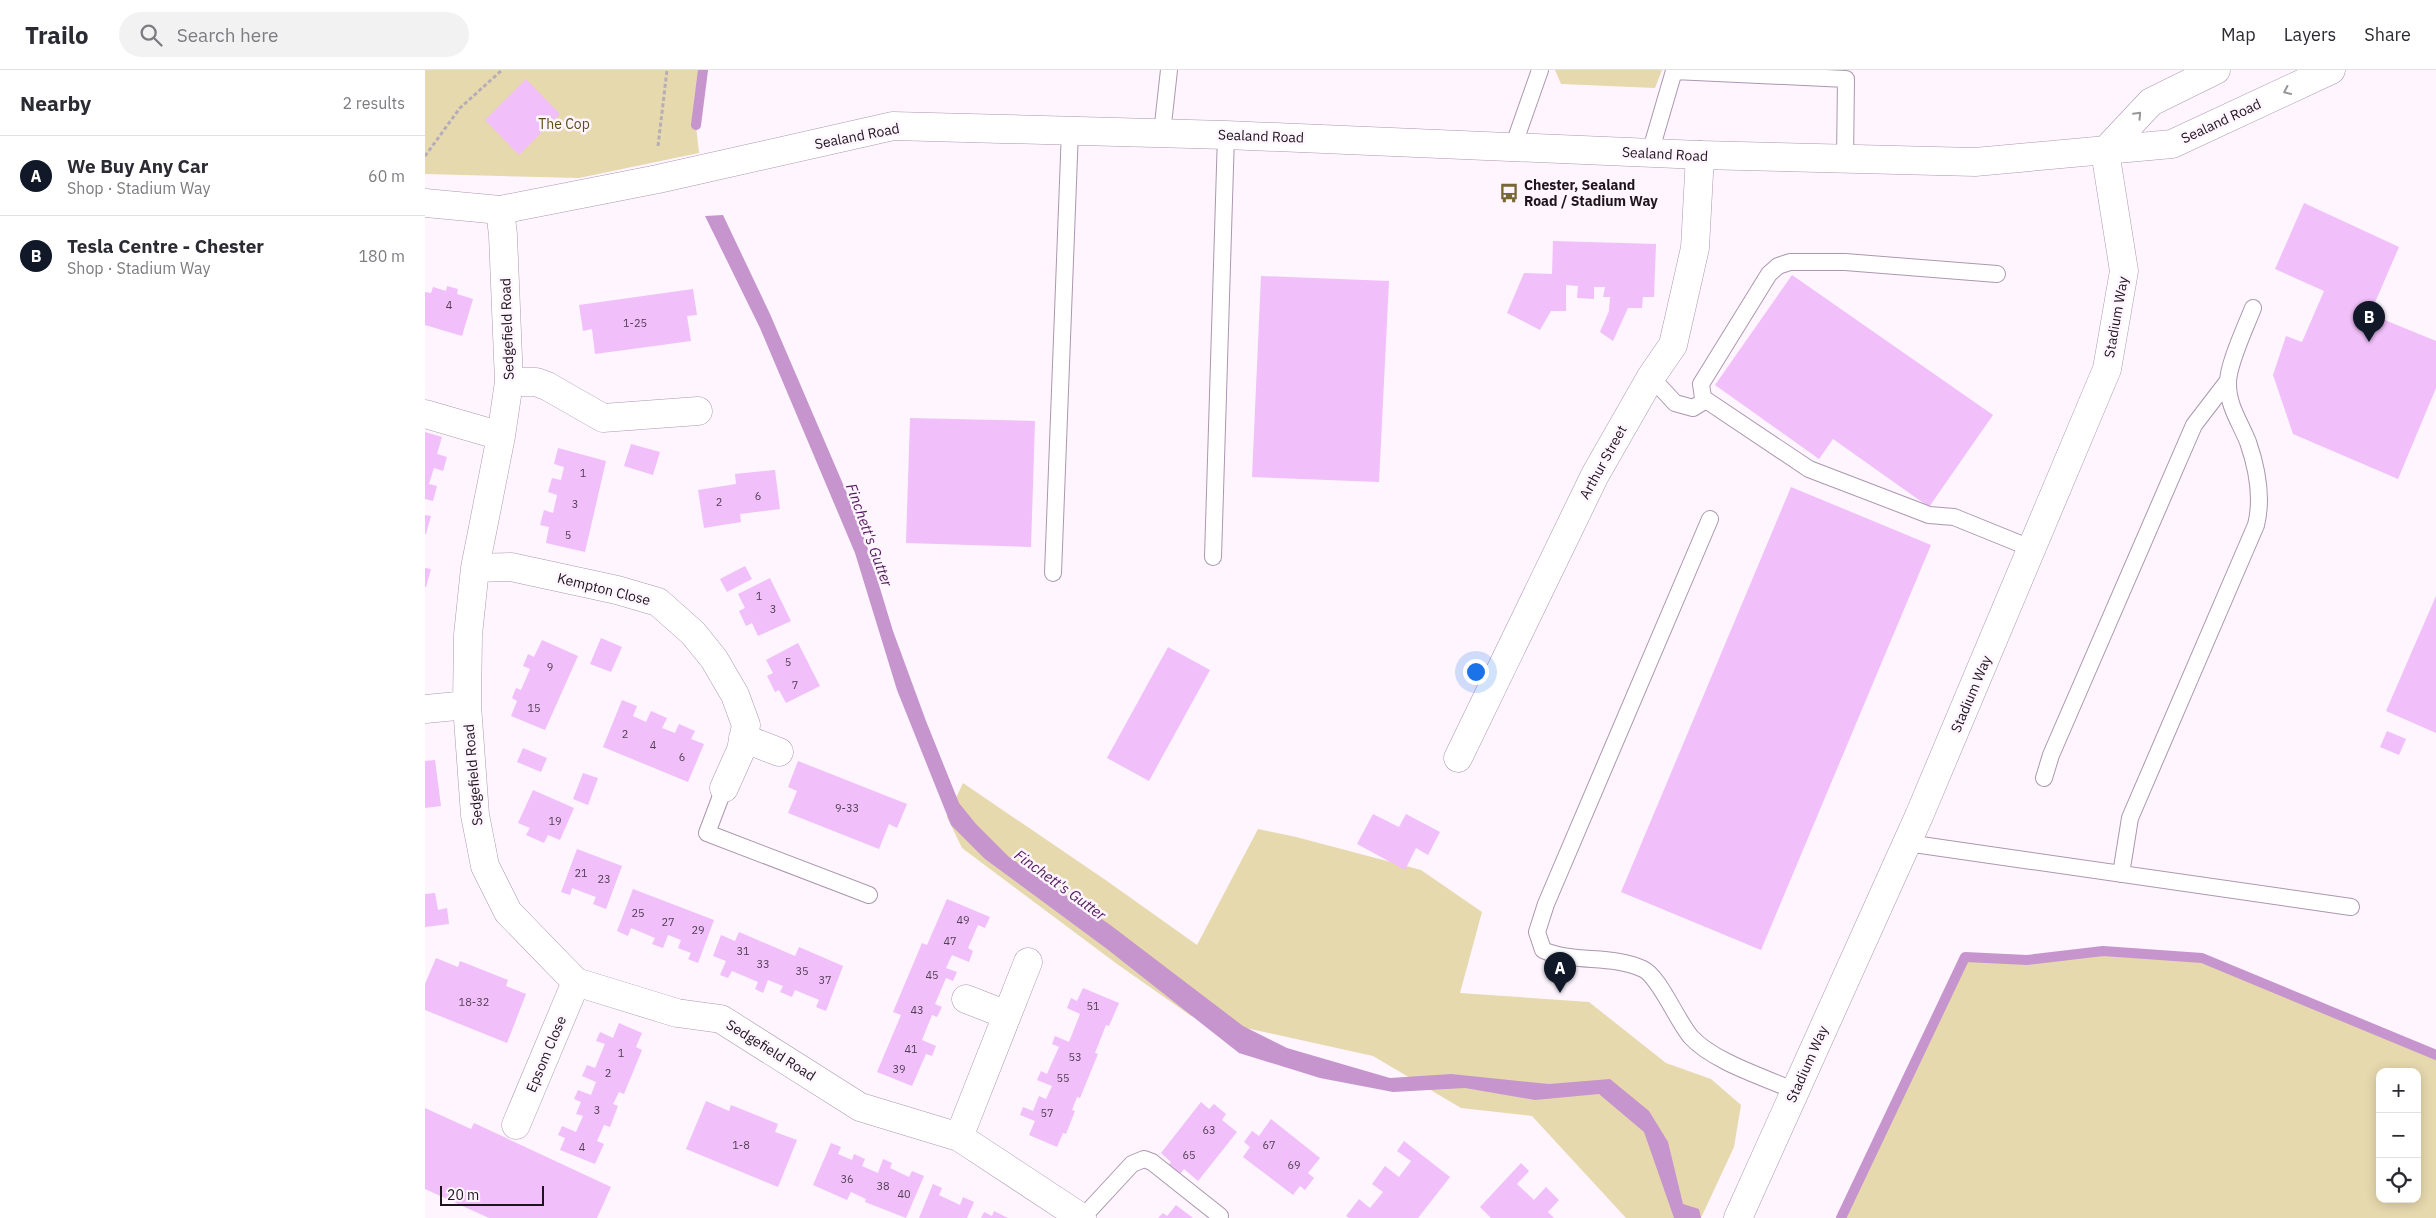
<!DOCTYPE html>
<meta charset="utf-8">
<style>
body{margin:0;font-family:"IBM Plex Sans",sans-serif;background:#f2f2f3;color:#2b2b33}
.controls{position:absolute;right:15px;bottom:15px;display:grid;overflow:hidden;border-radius:10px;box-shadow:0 2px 12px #0003}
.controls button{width:45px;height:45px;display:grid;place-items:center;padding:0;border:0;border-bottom:1px solid #e1e1e2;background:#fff;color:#2b2b33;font:25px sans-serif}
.scale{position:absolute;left:15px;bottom:12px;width:104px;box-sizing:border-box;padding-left:5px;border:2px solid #1c151d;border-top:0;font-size:14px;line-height:18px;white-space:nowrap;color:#1c151d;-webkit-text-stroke:4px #fef5ff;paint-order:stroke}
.you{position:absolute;left:1050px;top:601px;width:18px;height:18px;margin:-12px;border:4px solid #fff;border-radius:50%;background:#1a73e8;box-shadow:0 0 0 8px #1a73e833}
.badge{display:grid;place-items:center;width:32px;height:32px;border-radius:50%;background:#111827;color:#fff;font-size:16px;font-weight:700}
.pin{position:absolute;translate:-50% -41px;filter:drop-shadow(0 1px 2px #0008)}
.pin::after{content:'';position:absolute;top:26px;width:18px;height:15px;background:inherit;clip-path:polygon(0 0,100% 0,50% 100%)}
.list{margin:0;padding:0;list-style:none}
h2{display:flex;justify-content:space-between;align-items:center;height:65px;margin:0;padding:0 20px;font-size:21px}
h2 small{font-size:16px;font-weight:400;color:#7c7c81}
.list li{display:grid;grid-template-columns:32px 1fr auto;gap:15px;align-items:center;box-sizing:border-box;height:80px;padding:0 20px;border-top:1px solid #e1e1e2}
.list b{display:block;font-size:19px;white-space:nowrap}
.list p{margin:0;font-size:16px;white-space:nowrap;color:#7c7c81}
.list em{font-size:16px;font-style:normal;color:#7c7c81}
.icon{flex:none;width:28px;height:28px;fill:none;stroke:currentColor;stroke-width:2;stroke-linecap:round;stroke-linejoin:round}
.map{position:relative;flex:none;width:2011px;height:1148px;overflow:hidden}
header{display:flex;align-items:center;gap:30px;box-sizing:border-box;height:70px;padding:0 25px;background:#fff;border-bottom:1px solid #e1e1e2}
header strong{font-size:24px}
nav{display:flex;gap:28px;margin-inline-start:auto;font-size:18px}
.search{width:350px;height:45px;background:#f2f2f3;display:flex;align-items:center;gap:12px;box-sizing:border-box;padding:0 18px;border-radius:28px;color:#7c7c81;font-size:19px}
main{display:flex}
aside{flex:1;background:#fff}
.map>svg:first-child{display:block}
.green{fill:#e7d9ae;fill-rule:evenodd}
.water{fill:#c695cd}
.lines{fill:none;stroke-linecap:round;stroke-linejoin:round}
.stream{stroke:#c695cd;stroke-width:10}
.building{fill:#f1bff9}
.lane-casing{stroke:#ab97ae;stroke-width:18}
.street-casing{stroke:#ab97ae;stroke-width:29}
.secondary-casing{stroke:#ab97ae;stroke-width:29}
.primary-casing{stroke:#ab97ae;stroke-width:29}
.path{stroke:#b6aeb7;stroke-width:3;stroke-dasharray:4 2.5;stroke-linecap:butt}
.lane{stroke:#fff;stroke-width:16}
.street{stroke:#fff;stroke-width:28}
.secondary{stroke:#fff;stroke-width:28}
.primary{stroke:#fff;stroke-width:28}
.oneway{stroke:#999699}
.labels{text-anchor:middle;stroke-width:5;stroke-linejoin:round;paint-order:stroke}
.number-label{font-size:11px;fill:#514054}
.street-label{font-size:14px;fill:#1c151d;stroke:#fef5ff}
.park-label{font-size:14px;fill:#5e4d16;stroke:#fef5ff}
.poi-label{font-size:14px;font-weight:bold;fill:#1c151d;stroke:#fef5ff;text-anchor:start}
.water-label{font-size:15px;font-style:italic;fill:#541a5d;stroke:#fef5ff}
</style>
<header>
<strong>Trailo</strong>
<div class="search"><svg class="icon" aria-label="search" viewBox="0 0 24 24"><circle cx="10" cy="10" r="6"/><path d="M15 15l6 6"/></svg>Search here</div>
<nav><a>Map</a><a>Layers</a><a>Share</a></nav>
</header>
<main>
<aside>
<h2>Nearby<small>2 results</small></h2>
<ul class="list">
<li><span class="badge">A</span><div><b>We Buy Any Car</b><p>Shop · Stadium Way</p></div><em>60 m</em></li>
<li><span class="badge">B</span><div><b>Tesla Centre - Chester</b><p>Shop · Stadium Way</p></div><em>180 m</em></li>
</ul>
</aside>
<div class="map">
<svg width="2011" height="1148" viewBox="0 0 2011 1148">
<rect width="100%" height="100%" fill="#fef5ff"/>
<path class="green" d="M0,0H278L271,55L274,83L154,108L0,104Z
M1130,0H1237L1230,18L1136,14Z
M538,713L682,811L772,875L833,759L871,767L996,800L1057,842L1035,923L1164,932L1241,993L1286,1009L1316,1035L1309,1077L1276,1148H1201L1107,1046L1036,1038L948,986L766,946L692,894L537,778L522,747Z
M1678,881L1777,888L2011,985V1148H1416L1540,887L1602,890ZM1955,1002H1992V1129H1955Z"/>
<path class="water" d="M298,145L345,244L436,456L468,561L501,651L534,733L551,754L584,787L684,854L818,956L862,978L965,1008L1026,1004L1124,1014L1185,1009L1224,1041L1243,1072L1258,1134L1274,1139L1276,1148H1249L1219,1062L1174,1024L1110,1030L1040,1018L968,1022L895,1008L814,983L682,879L560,789L526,755L472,620L430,483L335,258L280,146Z"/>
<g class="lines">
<path class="stream" d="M271,55L278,0
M1416,1148L1540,887L1602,890L1678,881L1777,888L2011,985"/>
</g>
<path class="building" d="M101,9L135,44L94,85L60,50Z
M1879,133L1974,177L1945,244L2011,271V318L1973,409L1868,364L1848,305L1861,266L1877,272L1899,221L1850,199Z
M1128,171L1231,174L1229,227H1218L1217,238H1203L1188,271L1175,262L1184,241L1185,227H1178L1180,217H1169V229L1152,228L1153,216L1141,215V241H1126L1115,260L1082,243L1099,203L1127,204Z
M1367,205L1568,345L1504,437L1408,369L1394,389L1290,315Z
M836,206L964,211L954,412L827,407Z
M22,216L33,219L32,224L48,229L37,266L0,255V222L6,223L8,217L21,221Z
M268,219L272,245L262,246L266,271L170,284L167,259L158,261L154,235Z
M485,348L610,351L606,477L481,473Z
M0,362L17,367L12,384L22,387L18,401L9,398L4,414L12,416L8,431L0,429Z
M206,374L235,382L228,405L199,396Z
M133,378L181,391L160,482L121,473L124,457L115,455L119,440L128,443L132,425L123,422L127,408L136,410L139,397L129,394Z
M350,400L355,439L315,444L316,452L279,458L273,420L311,414L310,404Z
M1366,417L1506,475L1336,880L1196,822Z
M0,445L6,446L1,464H0Z
M320,496L327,509L302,522L295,509Z
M0,498L6,499L1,517H0Z
M345,508L366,551L333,566L327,553L321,556L314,541L320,538L313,524Z
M2011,526V663L1961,641Z
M176,568L197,577L186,602L165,594Z
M117,570L153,586L120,660L86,646L92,631L87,628L91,618L96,620L105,599L98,596L103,584L109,587Z
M373,573L395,616L361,633L354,620L350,622L342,606L348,603L341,590Z
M743,577L785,600L724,711L682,688Z
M197,630L212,636L208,646L221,652L226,641L242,648L237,658L250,663L254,654L270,661L266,669L279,674L263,712L178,677Z
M1962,661L1981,669L1974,685L1955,677Z
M98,678L122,688L116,702L92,692Z
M10,690L16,736L0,738V691Z
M373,691L482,734L472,758L464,754L454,779L363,743L372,721L363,717Z
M158,703L173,708L163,735L148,729Z
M108,720L149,738L135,770L123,765L119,773L101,765L105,758L93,753Z
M948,744L974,757L981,744L1015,762L1003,785L991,778L980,800L932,774Z
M152,779L197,796L181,839L168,834L171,827L160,823L147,818L145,825L136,822Z
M208,819L289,850L273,893L263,889L266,883L253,878L256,870L243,865L238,878L227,874L230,868L206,858L203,866L192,861Z
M10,823L13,840L22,838L24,854L0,857V824Z
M522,829L565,847L560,858L553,855L543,878L548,881L544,892L527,885L521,898L532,902L528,911L521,908L510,934L517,937L512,947L507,945L497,970L511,976L507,986L501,984L487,1016L452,1002L476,945L468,942L497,873L502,875Z
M314,862L370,886L374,877L418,896L401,941L391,937L394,930L370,920L367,927L355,922L358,916L343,910L338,923L330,919L333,912L307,901L303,908L295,905L301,891L288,886L296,865L310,871Z
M11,888L33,897L35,891L83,910L81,916L101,924L82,973L0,940V914Z
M658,918L694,933L684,956L681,955L670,983L673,984L655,1028L652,1027L647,1040L650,1041L641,1064L638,1063L632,1077L604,1065L610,1051L595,1045L598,1037L608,1041L614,1026L621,1029L627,1016L612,1010L616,1001L622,1004L628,990L634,977L627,974L630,966L644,972L655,944L642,938L646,928L652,931Z
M194,953L217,963L211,977L217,980L199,1024L194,1022L188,1034L193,1036L185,1057L179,1055L172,1071L179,1074L170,1094L135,1080L140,1068L133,1065L137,1056L151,1062L158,1046L151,1044L156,1032L149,1029L153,1020L166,1025L171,1012L157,1006L162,995L170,998L180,974L171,971L175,962L188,968Z
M281,1031L304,1041L306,1035L353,1054L350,1062L372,1070L353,1117L261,1079Z
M776,1032L784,1039L789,1034L801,1044L797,1050L812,1062L773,1111L759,1099L754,1105L743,1096L746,1092L736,1083Z
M0,1038L46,1059L49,1053L186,1117L172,1148H64L0,1119Z
M846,1049L895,1088L883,1103L889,1108L880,1120L875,1116L868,1125L818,1087L825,1077L819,1072L827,1061L834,1066Z
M979,1071L1025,1107L993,1148H924L921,1146L934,1129L945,1138L958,1122L947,1114L960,1096L974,1107L986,1091L972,1081Z
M406,1073L416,1077L413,1084L427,1090L429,1084L440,1089L437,1096L453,1103L458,1089L467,1093L465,1098L484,1107L487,1101L499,1106L481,1148L440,1132L441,1129L426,1122L422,1130L388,1115Z
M1096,1093L1104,1101L1092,1114L1109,1130L1121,1117L1134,1130L1123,1142L1129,1148H1066L1055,1137Z
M508,1114L517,1118L514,1125L535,1135L538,1127L549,1132L542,1148H494Z
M751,1135L768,1148H733L738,1143L742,1146Z
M569,1141L583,1148H556L559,1142L567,1146Z"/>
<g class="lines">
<defs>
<path id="lane" d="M737,63L744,0
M1088,77L1115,0
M1225,83L1249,1L1421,9L1420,90
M1572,204L1420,192H1365L1353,196L1344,204L1276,314L1278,328L1281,330L1384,399L1504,445L1529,447L1608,479
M1226,307L1250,333L1268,338L1281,330
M1285,449L1121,834L1112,862L1118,880C1149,894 1186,884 1218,899C1234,906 1252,951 1266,967C1289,992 1339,1007 1370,1021
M788,487L801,65
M628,503L645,60
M1619,708L1626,685L1769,355L1802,312
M299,718L282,763L444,825
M1482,773L1926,837
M1696,804L1705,748L1831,455C1838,427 1832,398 1823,372C1815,352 1803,336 1803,314C1802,296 1821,256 1828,238
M658,1147L707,1094L719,1089L727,1092L795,1146"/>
<path id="street" d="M75,140L78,165L84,312L76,366L50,498L43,565L42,635L50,745L60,796L83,842L151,912L252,943L296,949L435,1037L534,1067L657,1148
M84,312H111L122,316L178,348L273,341
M0,344L76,366
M50,498L86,497L192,520L233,532L268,563L289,589L310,625L321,655L316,680L299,718
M0,639L42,635
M318,668L354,682
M1033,688L1170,405L1226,307L1248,275L1270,178L1275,85
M541,929L582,945
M91,1055L151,912
M534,1067L603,892"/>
<path id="secondary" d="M1313,1148L1494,746L1682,299L1699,201L1680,81"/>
<path id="primary" d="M1680,81L1726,32L1791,0
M0,133L75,140L233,109L468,56L801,65L1275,85L1550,92L1747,74L1906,0"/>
</defs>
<use href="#lane" class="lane-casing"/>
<use href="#street" class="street-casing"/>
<use href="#secondary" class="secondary-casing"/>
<use href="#primary" class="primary-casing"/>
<path class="path" d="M233,76L242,0
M0,86L35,38L77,0"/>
<use href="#lane" class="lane"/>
<use href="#street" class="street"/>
<use href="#secondary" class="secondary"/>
<use href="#primary" class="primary"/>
</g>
<defs><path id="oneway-chevron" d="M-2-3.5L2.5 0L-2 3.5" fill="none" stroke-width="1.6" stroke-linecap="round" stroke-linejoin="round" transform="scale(1.25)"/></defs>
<g class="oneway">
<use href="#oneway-chevron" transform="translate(1862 21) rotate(155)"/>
<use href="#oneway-chevron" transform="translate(1713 45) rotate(-47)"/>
</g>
<defs>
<symbol id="bus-bare" viewBox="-9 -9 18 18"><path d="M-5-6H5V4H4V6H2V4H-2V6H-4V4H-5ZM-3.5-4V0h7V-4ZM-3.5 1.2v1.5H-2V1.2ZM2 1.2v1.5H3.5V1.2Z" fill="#786735" stroke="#fef5ff" stroke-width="2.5" paint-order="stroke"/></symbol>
</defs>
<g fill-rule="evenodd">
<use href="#bus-bare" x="1070" y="109" width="28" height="28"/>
</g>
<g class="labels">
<g class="number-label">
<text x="24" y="239">4</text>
<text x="210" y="257">1-25</text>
<text x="158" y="407">1</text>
<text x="333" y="430">6</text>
<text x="294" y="436">2</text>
<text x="150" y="438">3</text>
<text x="143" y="469">5</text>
<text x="334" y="530">1</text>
<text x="348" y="543">3</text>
<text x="363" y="596">5</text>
<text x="125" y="601">9</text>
<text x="370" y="619">7</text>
<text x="109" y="642">15</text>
<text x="200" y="668">2</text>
<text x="228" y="679">4</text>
<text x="257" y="691">6</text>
<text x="422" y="742">9-33</text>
<text x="130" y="755">19</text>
<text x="156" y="807">21</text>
<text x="179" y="813">23</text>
<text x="213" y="847">25</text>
<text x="538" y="854">49</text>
<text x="243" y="856">27</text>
<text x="273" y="864">29</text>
<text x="525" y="875">47</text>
<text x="318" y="885">31</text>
<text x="338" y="898">33</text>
<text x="377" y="905">35</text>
<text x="507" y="909">45</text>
<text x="400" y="914">37</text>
<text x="49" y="936">18-32</text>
<text x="668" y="940">51</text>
<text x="492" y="944">43</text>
<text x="486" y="983">41</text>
<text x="196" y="987">1</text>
<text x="650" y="991">53</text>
<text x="474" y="1003">39</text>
<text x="183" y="1007">2</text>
<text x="638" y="1012">55</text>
<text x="172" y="1044">3</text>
<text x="622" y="1047">57</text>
<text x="784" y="1064">63</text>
<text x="316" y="1079">1-8</text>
<text x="844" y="1079">67</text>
<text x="157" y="1081">4</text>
<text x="764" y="1089">65</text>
<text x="869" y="1099">69</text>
<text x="422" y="1113">36</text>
<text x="458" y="1120">38</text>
<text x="479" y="1128">40</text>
</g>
<g class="street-label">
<text transform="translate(1796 51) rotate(-25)" y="5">Sealand Road</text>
<text transform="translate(432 66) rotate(-11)" y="5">Sealand Road</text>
<text transform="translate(836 66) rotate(2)" y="5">Sealand Road</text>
<text transform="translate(1240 84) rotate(3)" y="5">Sealand Road</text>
<text transform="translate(1691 247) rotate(-80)" y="5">Stadium Way</text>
<text transform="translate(82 259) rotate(-92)" y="5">Sedgefield Road</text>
<text transform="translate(1178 392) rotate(-61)" y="5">Arthur Street</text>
<text transform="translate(179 519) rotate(14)" y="5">Kempton Close</text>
<text transform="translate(1546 624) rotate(-67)" y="5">Stadium Way</text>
<text transform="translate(48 705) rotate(-95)" y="5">Sedgefield Road</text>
<text transform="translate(346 980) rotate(32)" y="5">Sedgefield Road</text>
<text transform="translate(121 984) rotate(-67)" y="5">Epsom Close</text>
<text transform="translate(1382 994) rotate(-66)" y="5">Stadium Way</text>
</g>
<g class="park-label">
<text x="139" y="59">The Cop</text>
</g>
<g class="poi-label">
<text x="1099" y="120">Chester, Sealand<tspan x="1099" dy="16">Road / Stadium Way</tspan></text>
</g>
<g class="water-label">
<text transform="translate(444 465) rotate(70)" y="5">Finchett's Gutter</text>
<text transform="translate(635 815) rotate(36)" y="5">Finchett's Gutter</text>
</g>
</g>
</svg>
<div class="controls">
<button>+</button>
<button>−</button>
<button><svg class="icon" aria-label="locate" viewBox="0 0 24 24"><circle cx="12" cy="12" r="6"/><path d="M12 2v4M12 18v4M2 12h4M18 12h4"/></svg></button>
</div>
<div class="scale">20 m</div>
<div class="you"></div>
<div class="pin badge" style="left:1135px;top:923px">A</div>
<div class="pin badge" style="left:1944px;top:272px">B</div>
</div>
</main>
